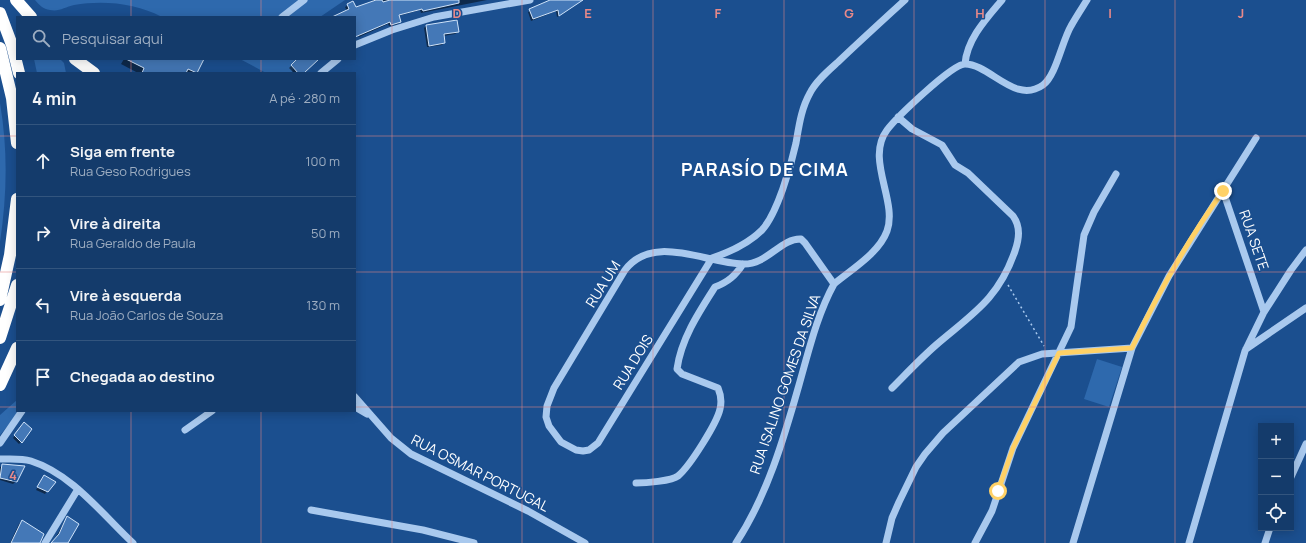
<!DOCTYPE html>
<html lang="pt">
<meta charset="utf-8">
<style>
body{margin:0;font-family:Manrope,sans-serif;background:#1d4271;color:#f1f3f6}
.controls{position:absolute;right:12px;bottom:12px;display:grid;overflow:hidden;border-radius:0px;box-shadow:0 2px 10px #0003}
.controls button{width:36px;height:36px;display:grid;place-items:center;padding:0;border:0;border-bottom:1px solid #33557e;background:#143b6b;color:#f1f3f6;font:20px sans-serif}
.stop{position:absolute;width:12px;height:12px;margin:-9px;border:3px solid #ffd166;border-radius:50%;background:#fff}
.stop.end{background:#ffd166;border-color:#fff;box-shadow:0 1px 4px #0008}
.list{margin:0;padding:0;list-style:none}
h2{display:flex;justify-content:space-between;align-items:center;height:52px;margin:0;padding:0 16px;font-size:17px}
h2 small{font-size:13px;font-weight:400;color:#9dadc1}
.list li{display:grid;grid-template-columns:26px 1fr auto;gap:12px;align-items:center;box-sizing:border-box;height:72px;padding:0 16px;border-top:1px solid #33557e}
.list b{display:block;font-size:15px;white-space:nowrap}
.list p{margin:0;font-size:13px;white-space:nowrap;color:#9dadc1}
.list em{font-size:13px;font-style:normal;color:#9dadc1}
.icon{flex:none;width:22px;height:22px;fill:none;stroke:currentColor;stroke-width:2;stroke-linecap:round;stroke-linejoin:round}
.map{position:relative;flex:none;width:1306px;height:543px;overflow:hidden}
.search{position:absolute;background:#143b6b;box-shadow:0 2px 10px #0003;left:16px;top:16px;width:340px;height:44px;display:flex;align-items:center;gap:10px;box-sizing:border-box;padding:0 14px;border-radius:0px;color:#9dadc1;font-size:15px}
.panel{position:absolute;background:#143b6b;box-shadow:0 2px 10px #0003;left:16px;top:72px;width:340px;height:340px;border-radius:0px}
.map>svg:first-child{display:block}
.green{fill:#2e69ad}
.shadow{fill:#0007}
.building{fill:#4478b7;stroke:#cfe3fa}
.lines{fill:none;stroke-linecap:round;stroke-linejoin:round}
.path{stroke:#a9c9ee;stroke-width:1.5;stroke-dasharray:2 3;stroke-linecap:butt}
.minor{stroke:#a9c9ee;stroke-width:7}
.highway{stroke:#fff;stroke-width:12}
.route{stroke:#ffd166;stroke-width:5}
.grid{fill:none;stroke:#e88989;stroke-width:1;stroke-opacity:0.55}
.labels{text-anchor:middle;stroke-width:3;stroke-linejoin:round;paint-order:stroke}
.street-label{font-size:14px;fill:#fff;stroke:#1b4f8f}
.district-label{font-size:18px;font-weight:bold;letter-spacing:1px;fill:#fff;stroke:#1b4f8f}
.grid-label{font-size:13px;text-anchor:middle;font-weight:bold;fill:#e88989;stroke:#1b4f8f;stroke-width:3;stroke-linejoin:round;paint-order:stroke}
</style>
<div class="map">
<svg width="1306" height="543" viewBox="0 0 1306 543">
<rect width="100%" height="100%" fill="#1b4f8f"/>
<path class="green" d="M35,0H345L320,17H162C136,3 103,0 74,5C65,7 59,12 50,10C43,9 39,5 35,0Z
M34,59H60L64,63L66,73H37Z
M240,59H295L292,73H266Z
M0,103C8,150 7,195 0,242Z
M1097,359L1122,367L1109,407L1084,399Z
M17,400V411H20L0,435V415Z"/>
<path class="shadow" d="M373,0H487L421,13L420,10L398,16L400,22L398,24L389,26L388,24L359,37L358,35L355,37V17H334L347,11L345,7L353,2L355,8L373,2Z
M552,0H581L557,17L556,11L531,21L528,12Z
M426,26L458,32L455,34L443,36L444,42L442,45L427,47L424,28Z
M124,59H203L196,73H138L121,64Z
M298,59H309L303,73H294L289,68Z
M22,426L21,442L19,444L13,438Z
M3,465L16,481L13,484L0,480V467Z
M44,476L47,491L45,494L36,490Z
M67,517V543H52L56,537Z
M22,521L33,543H10L19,524Z"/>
<path class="building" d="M376,0H382L383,2L390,0H459V3L423,11L422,9L399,15L401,22L391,25L390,22L355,37V17H332L349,9L347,4L353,1L356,7Z
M550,0H583L559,16L558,10L533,19L529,9Z
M457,20L459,32L444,34L445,43L429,46L426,25Z
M126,59H204L197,73L188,69L186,73H142L144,68Z
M297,59H319L304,73H298L291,65Z
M24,422L32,429L22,443L14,435Z
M2,464L25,466L17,482L0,478Z
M44,475L56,482L48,492L37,487Z
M67,516L79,524L68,543H51L59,534Z
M22,520L44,534L40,543H11Z"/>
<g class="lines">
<path class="path" d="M1008,285L1044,346"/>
<path class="minor" d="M282,17L304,0
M355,45L392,30L434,17L530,0
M965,64C967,39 986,19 1002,0
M321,73L338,59
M1223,191L1264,312
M834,284L805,243L801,239C781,238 767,265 743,264C705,263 653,233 625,270L554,388L547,406L546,417L549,426L561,442L576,450L583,451L589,450L598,443L712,258C730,252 748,244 762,230C777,214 791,166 796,143C799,126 801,109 810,93C816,81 828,71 838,62C860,41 882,21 905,0
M1246,349L1306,308
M892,388C906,374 920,359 936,345C972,314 998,300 1015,251C1019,239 1021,227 1013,216L968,173L955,165L942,145L912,129L898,117
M355,397L391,438L411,454L528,511L585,543
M355,407L367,414
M185,430L212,411
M0,443L22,411
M0,459C10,459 21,458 31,461C72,474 102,514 133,543
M1291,477L1306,444
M636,483C645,483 672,481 678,476C690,466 717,423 720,409C722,401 721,395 718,388L682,374L677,369C681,339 699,312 715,287C728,282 735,276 743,264
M311,510L423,530L474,543
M45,543L78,489
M736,543C767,496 784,438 799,385C809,350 817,315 834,284C852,269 879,253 887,231C898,201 865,159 887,130C896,118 952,64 965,64C990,64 1015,105 1043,85C1056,76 1062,41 1071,26C1076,17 1082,8 1087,0
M886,543L892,518L899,502L916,467L925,454L943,433L1019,362L1042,354L1132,348
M975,543L992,511L1013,448L1071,327L1084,235L1094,212L1116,174
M1073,543L1132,348L1169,276L1256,138
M1189,543L1245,351L1264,312L1291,270L1306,250
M1265,543L1270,528"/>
<path class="highway" d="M16,0L31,17
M0,13L12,45L19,73
M0,48L12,98L17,143
M75,59L94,73
M0,300L10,255L17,199
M0,338L17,285
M0,385L17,348"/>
</g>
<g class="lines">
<path class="route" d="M998,491L1013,448L1059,353L1132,348C1158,293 1188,240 1223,191"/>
</g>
<path class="grid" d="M131,0V17M261,0V17M392,0V543M522,0V543M653,0V543M784,0V543M914,0V543M1045,0V543M1175,0V543M131,59V73M261,59V73M0,136H17M355,136H1306M0,272H17M355,272H1306M0,407H17M355,407H1306M131,411V543M261,411V543"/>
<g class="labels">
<g class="street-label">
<text transform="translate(1254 240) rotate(71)" y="5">RUA SETE</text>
<text transform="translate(603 284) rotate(-58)" y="5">RUA UM</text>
<text transform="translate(633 362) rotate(-58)" y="5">RUA DOIS</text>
<text transform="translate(785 384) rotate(-71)" y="5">RUA ISALINO GOMES DA SILVA</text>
<text transform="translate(480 473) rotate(27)" y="5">RUA OSMAR PORTUGAL</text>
</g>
<g class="district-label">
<text x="765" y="176">PARASÍO DE CIMA</text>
</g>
</g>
<g class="grid-label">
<text x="457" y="18">D</text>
<text x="588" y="18">E</text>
<text x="718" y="18">F</text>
<text x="849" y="18">G</text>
<text x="980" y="18">H</text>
<text x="1110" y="18">I</text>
<text x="1241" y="18">J</text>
<text x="13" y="480">4</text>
</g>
</svg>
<div class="controls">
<button>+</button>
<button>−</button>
<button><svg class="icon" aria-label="locate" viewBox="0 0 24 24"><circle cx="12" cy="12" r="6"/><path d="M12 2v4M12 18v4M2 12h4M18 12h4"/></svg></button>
</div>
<div class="stop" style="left:998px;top:491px"></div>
<div class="stop end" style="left:1223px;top:191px"></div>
<div class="search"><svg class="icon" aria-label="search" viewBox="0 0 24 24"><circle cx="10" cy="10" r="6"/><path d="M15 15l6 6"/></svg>Pesquisar aqui</div>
<section class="panel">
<h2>4 min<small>A pé · 280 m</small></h2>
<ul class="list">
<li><svg class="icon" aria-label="ahead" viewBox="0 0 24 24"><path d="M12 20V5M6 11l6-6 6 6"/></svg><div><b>Siga em frente</b><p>Rua Geso Rodrigues</p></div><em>100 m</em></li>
<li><svg class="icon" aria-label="right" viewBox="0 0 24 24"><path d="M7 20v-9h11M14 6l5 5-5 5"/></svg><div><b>Vire à direita</b><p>Rua Geraldo de Paula</p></div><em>50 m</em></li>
<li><svg class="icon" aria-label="left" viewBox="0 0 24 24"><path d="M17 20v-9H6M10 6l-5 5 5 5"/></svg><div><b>Vire à esquerda</b><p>Rua João Carlos de Souza</p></div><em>130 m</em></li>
<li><svg class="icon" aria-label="arrive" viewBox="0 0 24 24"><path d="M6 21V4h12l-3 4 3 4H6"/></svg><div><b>Chegada ao destino</b></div></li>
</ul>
</section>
</div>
